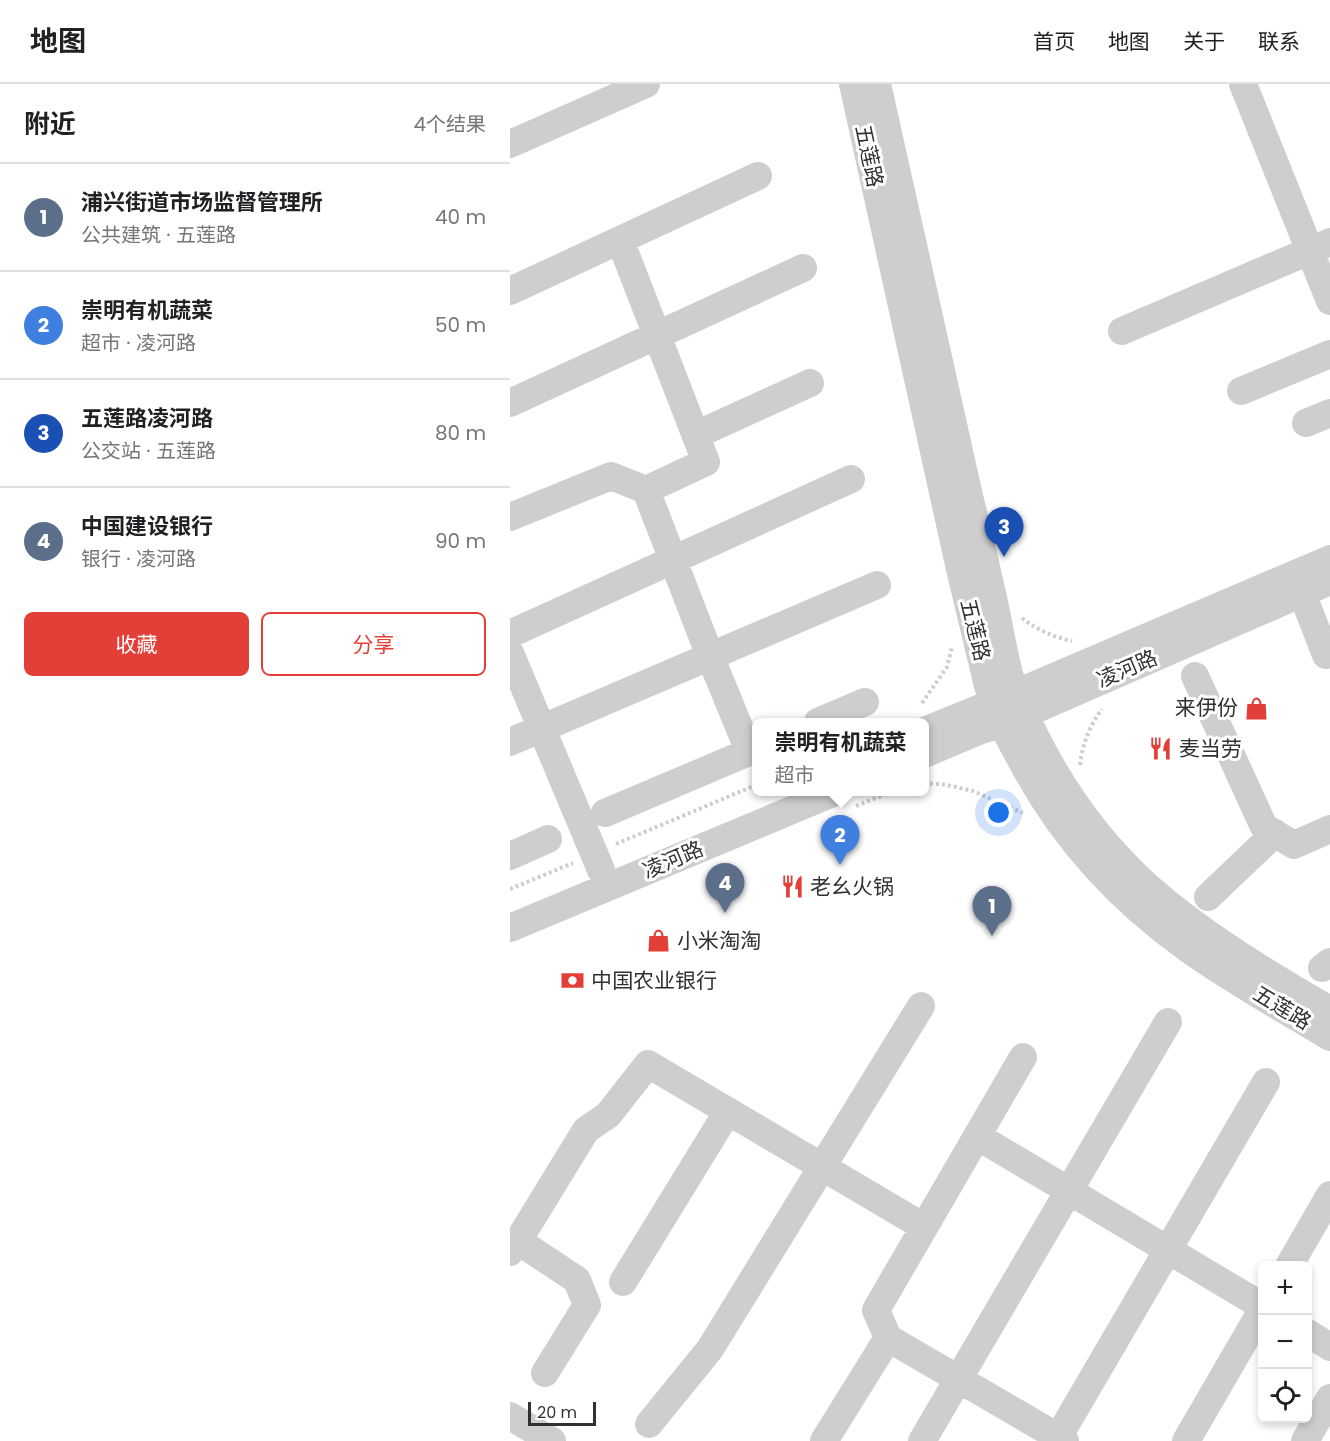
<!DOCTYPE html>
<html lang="zh">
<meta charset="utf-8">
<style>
body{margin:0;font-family:Poppins,"Noto Sans SC",sans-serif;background:#f2f2f2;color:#202124}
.controls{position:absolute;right:18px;bottom:18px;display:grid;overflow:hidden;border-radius:9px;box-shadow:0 3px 9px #0003}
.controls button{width:54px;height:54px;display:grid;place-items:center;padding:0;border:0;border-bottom:2px solid #e0e0e0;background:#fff;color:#202124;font:30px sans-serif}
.scale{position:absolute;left:18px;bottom:15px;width:68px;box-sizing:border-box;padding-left:6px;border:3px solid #313131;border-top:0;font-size:16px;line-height:21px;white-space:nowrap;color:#313131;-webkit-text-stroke:4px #fff;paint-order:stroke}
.you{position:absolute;left:489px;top:729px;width:21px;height:21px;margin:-15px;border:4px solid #fff;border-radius:50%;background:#1a73e8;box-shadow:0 0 0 9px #1a73e833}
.badge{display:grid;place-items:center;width:39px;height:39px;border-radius:50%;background:#e33f39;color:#fff;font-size:20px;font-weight:700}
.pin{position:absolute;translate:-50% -50px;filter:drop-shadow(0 2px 3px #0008)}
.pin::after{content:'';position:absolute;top:32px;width:21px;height:18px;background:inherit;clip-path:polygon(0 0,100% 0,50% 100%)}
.popup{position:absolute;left:242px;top:634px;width:177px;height:78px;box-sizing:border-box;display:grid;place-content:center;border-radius:9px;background:#fff;filter:drop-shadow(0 2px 4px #0005);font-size:20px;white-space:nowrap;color:#757577}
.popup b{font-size:22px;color:#202124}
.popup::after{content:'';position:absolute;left:50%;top:100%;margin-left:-12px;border:12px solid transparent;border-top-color:#fff}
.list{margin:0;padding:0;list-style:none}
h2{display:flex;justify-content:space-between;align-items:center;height:78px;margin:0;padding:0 24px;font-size:26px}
h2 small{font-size:20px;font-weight:400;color:#757577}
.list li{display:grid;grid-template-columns:39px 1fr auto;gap:18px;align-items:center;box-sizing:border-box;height:108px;padding:0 24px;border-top:2px solid #e0e0e0}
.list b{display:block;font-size:22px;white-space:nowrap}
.list p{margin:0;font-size:20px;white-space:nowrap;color:#757577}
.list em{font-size:20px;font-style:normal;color:#757577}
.actions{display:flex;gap:12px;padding:18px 24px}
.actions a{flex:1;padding:14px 0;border:2px solid #e33f39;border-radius:9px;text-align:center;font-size:21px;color:#e33f39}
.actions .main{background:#e33f39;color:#fff}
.icon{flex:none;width:33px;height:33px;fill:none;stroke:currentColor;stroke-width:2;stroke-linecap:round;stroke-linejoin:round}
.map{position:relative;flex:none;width:820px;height:1357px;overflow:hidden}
header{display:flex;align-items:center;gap:36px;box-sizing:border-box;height:84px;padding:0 30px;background:#fff;border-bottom:2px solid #e0e0e0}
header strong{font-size:28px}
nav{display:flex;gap:33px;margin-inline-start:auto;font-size:21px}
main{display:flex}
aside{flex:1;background:#fff}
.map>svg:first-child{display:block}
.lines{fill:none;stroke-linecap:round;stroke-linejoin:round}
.path{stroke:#cecece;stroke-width:4;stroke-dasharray:3 3;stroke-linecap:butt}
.minor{stroke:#cecece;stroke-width:28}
.labels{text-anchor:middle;stroke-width:6;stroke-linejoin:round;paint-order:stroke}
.street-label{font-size:21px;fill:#313131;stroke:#fff}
.poi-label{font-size:21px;fill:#313131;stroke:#fff;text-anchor:start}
</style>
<header>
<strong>地图</strong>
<nav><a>首页</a><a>地图</a><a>关于</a><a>联系</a></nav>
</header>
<main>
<aside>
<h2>附近<small>4个结果</small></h2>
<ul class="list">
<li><span class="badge" style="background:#5c6f8a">1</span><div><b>浦兴街道市场监督管理所</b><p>公共建筑 · 五莲路</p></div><em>40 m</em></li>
<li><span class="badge" style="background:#3f7fe0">2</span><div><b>崇明有机蔬菜</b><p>超市 · 凌河路</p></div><em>50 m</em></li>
<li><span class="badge" style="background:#1a4fb4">3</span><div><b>五莲路凌河路</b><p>公交站 · 五莲路</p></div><em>80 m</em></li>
<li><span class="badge" style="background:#5c6f8a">4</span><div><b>中国建设银行</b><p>银行 · 凌河路</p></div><em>90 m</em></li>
</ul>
<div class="actions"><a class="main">收藏</a><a>分享</a></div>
</aside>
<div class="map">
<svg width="820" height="1357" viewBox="0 0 820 1357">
<rect width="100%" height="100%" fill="#fff"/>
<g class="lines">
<path class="path" d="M512,534C527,546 544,553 562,557
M412,619L437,583L442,563
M570,681C572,661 580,641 592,625
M414,699L437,701L463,707L513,729
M346,722L381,708
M106,760L246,701
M0,805L63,779"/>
<path class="minor" d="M343,0L450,485L478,602C486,631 501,658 516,685C555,756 611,817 677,864C722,896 772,924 820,953
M367,0L459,412C468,449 477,486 485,523C491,551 495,580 504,607C510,622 518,637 525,652C553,708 590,759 636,801C691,850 756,889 820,926
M733,0L820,217
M0,60L136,0
M110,156L196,378L136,406L200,572L239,667
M0,207L248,92
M612,247L820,158
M731,307L820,270
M0,319L293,184
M796,339L820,329
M186,351L300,299
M0,433L101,392L136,406
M792,509L816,571
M0,550L341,395
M0,569L91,786
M685,592L754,743L784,761L820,745
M308,638L355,618
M414,647L483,619L820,475
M0,658L367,501
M414,670L471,646L492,640L820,497
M95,729L246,665
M0,772L38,755
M698,813L765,749
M0,844L325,708
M812,884L820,878
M513,973L366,1226L378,1254L555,1357
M467,1052L752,1222
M8,1157L67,1196L77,1221L35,1289
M0,1168L8,1157L76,1046L98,1031L138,980L414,1143
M779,1182L820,1111
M113,1198L218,1027
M798,1249L820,1263
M0,1332L42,1357
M139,1340L200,1265L411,922
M314,1357L378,1254
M412,1357L658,938
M546,1357L756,998
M676,1357L752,1226
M795,1357L820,1314"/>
</g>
<defs>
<symbol id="shop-bare" viewBox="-9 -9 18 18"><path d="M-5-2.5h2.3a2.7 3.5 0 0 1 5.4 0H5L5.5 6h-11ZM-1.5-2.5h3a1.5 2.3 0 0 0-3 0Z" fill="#e33f39" stroke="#fff" stroke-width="2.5" paint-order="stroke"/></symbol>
<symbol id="restaurant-bare" viewBox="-9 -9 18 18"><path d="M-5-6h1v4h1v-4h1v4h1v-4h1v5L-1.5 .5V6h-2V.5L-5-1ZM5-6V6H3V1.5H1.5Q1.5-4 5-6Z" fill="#e33f39" stroke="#fff" stroke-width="2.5" paint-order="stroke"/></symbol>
<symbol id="bank-bare" viewBox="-9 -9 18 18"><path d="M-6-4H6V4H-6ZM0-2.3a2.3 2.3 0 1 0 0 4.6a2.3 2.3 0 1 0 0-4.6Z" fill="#e33f39" stroke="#fff" stroke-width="2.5" paint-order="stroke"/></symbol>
</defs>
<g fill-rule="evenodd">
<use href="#shop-bare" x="730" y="608" width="33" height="33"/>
<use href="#restaurant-bare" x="634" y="648" width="33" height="33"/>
<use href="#restaurant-bare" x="266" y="786" width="33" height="33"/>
<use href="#shop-bare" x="132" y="840" width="33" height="33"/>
<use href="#bank-bare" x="46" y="880" width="33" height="33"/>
</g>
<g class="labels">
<g class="street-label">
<text transform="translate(359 72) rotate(78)" y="7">五莲路</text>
<text transform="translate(465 546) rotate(76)" y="7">五莲路</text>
<text transform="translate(617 585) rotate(-23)" y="7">凌河路</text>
<text transform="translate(163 776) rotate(-23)" y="7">凌河路</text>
<text transform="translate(772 924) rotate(31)" y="7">五莲路</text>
</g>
<g class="poi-label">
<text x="728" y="631" text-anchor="end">来伊份</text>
<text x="669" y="672">麦当劳</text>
<text x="300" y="810">老幺火锅</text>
<text x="167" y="864">小米淘淘</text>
<text x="81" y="904">中国农业银行</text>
</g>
</g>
</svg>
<div class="controls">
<button>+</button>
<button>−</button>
<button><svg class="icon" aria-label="locate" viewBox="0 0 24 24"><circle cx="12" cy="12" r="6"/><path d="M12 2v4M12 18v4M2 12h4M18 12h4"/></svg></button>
</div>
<div class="scale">20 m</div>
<div class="you"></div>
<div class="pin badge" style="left:482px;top:852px;background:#5c6f8a">1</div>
<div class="pin badge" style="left:330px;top:781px;background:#3f7fe0">2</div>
<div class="popup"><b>崇明有机蔬菜</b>超市</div>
<div class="pin badge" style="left:494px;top:473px;background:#1a4fb4">3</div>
<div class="pin badge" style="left:215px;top:829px;background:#5c6f8a">4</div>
</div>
</main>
